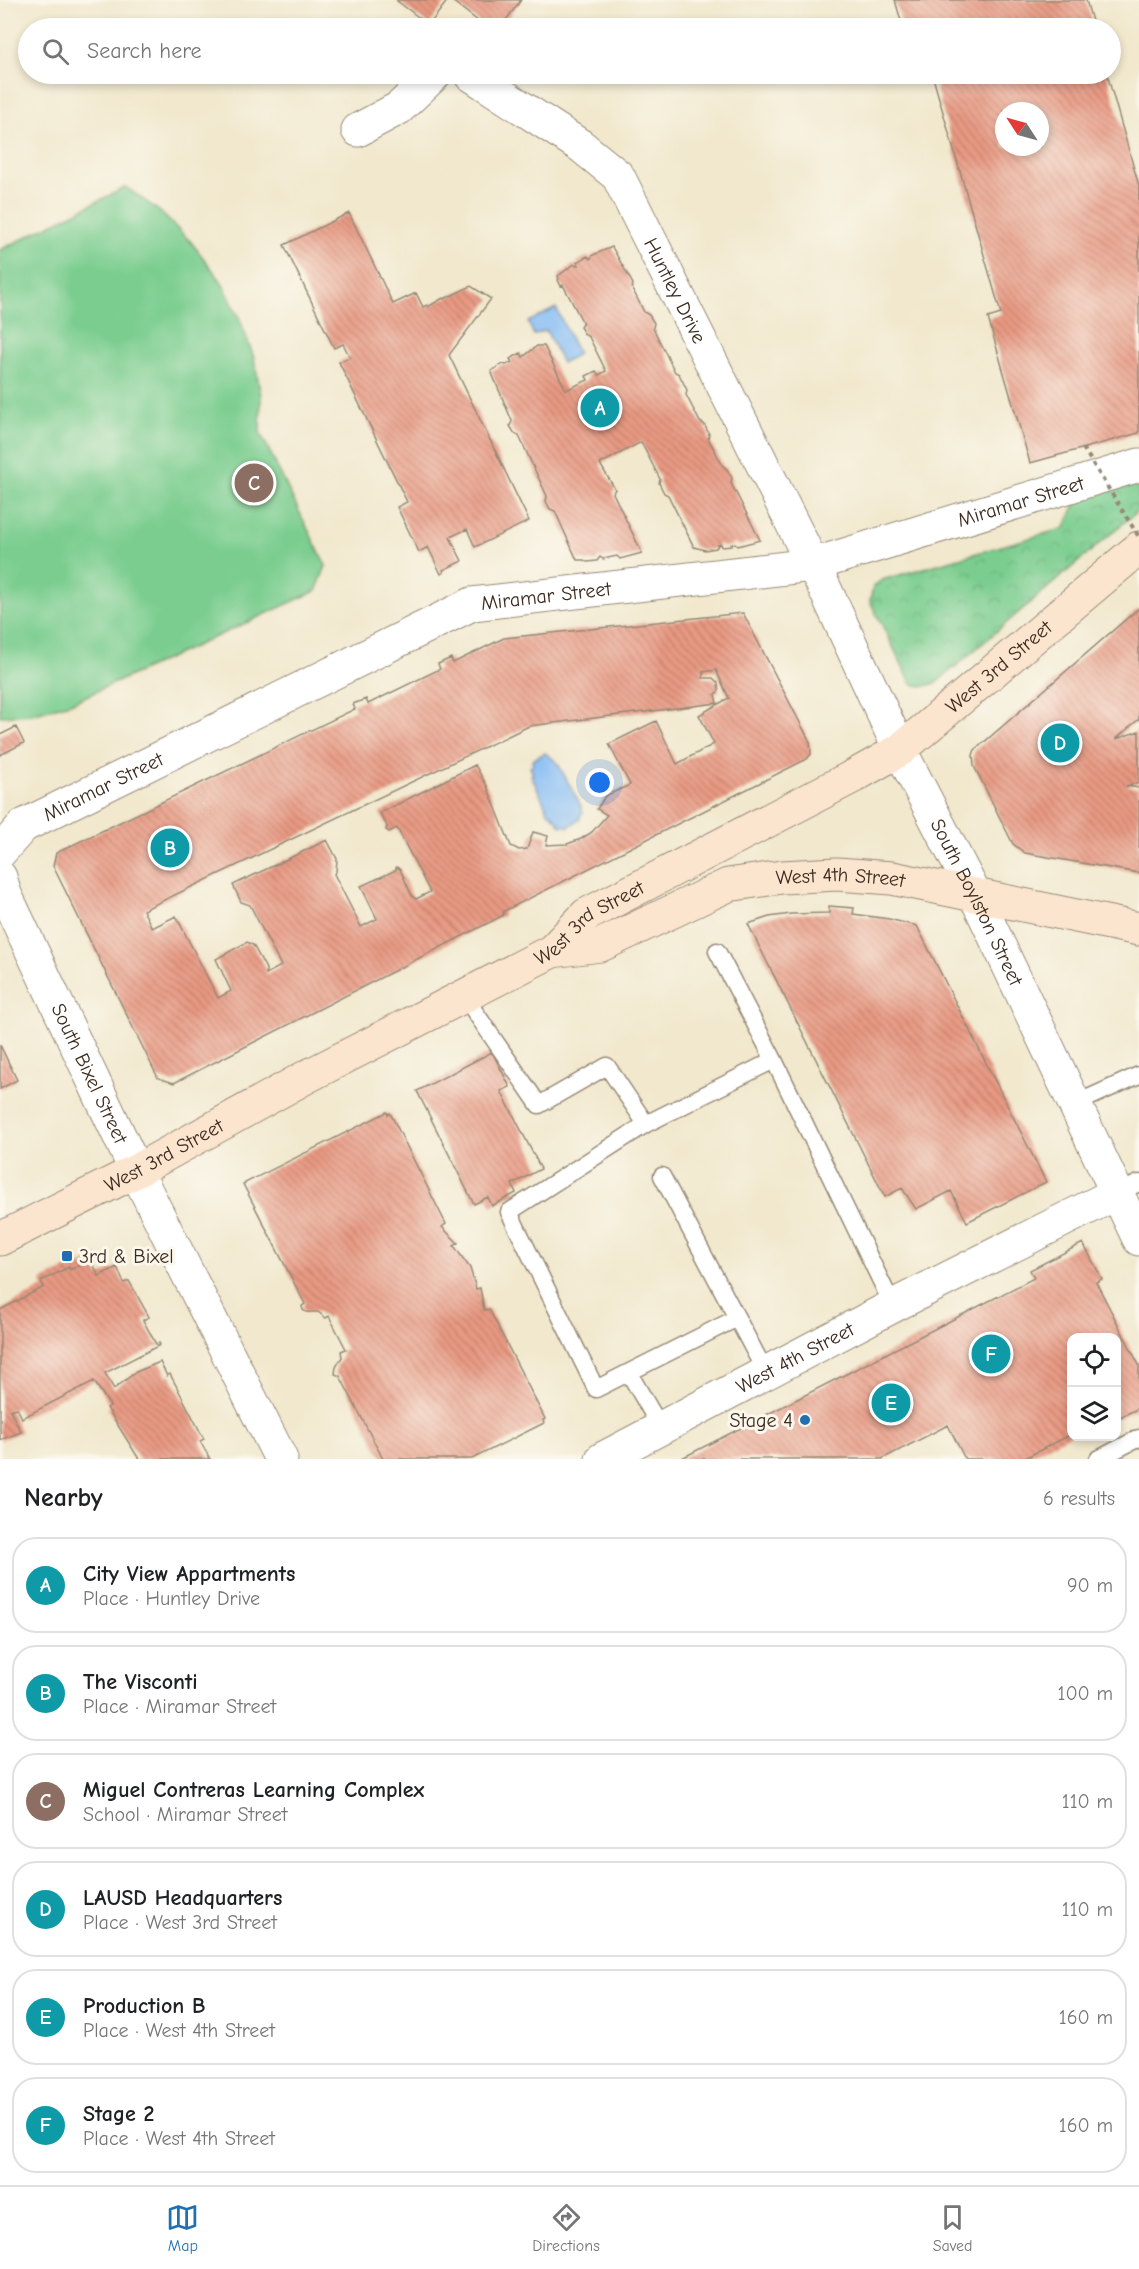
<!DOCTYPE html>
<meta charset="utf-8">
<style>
body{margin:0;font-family:"Comic Neue",sans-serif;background:#f2f2f2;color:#202124}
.controls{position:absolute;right:18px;bottom:18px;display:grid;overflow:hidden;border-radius:12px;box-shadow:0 3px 9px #0003}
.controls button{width:54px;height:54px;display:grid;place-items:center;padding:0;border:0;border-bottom:2px solid #e0e0e0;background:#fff;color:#202124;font:30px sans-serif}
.compass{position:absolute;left:995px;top:102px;width:54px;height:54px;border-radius:50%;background:#fff;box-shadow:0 3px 9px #0003;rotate:306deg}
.you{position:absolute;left:600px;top:783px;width:21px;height:21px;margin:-15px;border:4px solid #fff;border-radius:50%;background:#1a73e8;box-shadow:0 0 0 9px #1a73e833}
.badge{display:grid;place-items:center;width:39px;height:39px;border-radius:50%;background:#1f6fb2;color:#fff;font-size:20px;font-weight:700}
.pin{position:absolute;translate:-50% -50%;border:3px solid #fff;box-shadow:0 2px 6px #0006}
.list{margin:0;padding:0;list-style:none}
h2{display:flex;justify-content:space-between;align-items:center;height:78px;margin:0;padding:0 24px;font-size:26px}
h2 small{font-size:20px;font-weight:400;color:#757577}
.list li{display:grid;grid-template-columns:39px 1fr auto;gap:18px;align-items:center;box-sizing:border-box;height:96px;margin:0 12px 12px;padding:0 12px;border:2px solid #e0e0e0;border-radius:24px}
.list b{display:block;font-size:22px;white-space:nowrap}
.list p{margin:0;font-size:20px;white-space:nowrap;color:#757577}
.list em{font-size:20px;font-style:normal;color:#757577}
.icon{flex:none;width:33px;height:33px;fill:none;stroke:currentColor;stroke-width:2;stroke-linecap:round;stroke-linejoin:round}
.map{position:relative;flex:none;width:1139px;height:1459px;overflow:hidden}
.search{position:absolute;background:#fff;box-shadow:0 3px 9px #0003;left:18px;right:18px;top:18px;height:66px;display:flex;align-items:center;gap:15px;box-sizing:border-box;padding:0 21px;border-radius:33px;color:#757577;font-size:22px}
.sheet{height:726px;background:#fff}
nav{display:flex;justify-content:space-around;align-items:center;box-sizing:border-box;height:84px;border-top:2px solid #e0e0e0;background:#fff;font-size:16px;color:#757577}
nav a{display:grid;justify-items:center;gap:3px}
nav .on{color:#1f6fb2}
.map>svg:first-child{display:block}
.park{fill:url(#park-crowns);stroke:#5a7c56;stroke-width:1.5}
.pitch{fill:#7acd8f;stroke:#5a7c56;stroke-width:1.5}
.water{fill:#84bcf5;stroke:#60738a;stroke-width:1.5}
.building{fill:url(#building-back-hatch);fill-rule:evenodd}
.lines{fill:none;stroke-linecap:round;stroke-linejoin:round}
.service-casing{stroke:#968976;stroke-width:19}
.minor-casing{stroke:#968976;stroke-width:35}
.tertiary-casing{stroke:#968976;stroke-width:35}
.secondary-casing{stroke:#968976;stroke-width:35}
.service{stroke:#fff;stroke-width:16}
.minor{stroke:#fff;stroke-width:33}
.tertiary{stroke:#fff;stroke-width:33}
.secondary{stroke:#fbe5cf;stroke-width:33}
.path-bridge{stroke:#968976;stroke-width:4;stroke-dasharray:4.5 4.5;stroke-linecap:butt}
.poi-dot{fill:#1f6fb2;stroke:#fbf7ec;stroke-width:2}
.labels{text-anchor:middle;stroke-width:6;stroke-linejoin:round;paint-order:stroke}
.street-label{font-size:20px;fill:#3b2a1e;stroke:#fbf7ec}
.poi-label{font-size:20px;fill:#3b2a1e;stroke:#fbf7ec;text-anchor:start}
</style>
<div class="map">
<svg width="1139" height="1459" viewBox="0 0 1139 1459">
<defs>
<pattern id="park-crowns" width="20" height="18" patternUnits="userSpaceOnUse" patternTransform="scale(1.5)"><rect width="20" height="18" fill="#7acd8f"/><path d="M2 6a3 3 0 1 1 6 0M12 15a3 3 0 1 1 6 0" fill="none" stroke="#6ab07b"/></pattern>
<pattern id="building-back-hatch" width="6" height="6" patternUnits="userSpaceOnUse" patternTransform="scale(1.5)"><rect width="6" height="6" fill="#e99a83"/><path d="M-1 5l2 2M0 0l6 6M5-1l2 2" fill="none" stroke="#be7e6b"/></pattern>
</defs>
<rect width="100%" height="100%" fill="#fbf7ec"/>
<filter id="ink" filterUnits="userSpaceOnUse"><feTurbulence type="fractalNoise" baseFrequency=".0167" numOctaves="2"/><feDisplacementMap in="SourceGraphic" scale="12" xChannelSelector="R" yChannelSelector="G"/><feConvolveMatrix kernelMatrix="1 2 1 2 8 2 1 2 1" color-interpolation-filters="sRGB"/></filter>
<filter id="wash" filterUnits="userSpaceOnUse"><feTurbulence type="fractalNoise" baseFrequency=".008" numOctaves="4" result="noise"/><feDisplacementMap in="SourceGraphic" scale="24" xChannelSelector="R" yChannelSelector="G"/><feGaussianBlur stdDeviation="1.35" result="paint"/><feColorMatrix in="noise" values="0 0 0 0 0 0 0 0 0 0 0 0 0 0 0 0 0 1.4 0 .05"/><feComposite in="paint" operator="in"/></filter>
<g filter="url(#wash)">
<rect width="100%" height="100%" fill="#f1e8cd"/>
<path class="park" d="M1139,480V510L936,683L922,687L911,683L870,601L873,587L882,580L1065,528L1077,499Z"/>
<path class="pitch" d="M126,187L159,211L191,242L221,281L239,317L254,358L261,396L260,432L326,566L316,591L73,702L32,714L0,716V250Z"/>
<path class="water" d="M556,308L578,354L562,363L546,330L534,335L528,322Z
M545,753L557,762L581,806H580L583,813L580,815V819L568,827L565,825L561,826L556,818H554L552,813H549L531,775L533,774L530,767L533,765L532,760Z"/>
<g id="blocks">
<path class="building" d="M398,0H448L429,25L397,1Z
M451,0H521L500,28H487Z
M895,0H1086L1094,28H903Z
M932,74H1107L1139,186V433L1030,463L988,318L1001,314ZM1004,111H1040V147H1004Z
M349,213L393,304L416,293L423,307L427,305L428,307L443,298L444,299L471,286L491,299L449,355L529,521L475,547L467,529L450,537L462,561L443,570L444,572L441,574L428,547L419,552L397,507L407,502L339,362L350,357L343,344L334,348L284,245Z
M612,247L633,284L632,288L644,312L649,315L654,323L653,328L675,372L679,374L687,390L686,395L700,422L704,424L709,434L708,438L723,466L727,469L732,478L731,483L760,540L738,546L735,543L731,544L732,546L722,547L721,544L718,545L716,548L705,550L694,547L668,495L664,493L659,483L660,479L641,442L600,464L615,489L613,493L642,553L620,559L617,556L603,559L600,557L597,561L587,562L584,560H577L555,511L550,509L546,501L547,496L519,436L515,434L510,426L512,421L491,371L503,364L506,365L512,362L510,359L521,353L523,357L537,346H544L566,390L588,380L586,376L596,371L599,375L606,371L589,337L585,335L580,327L583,323L563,285L561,286L558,280L559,279L558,276L573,265H579L577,262L588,256L590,259L593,255Z
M1139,608V719L1116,739L1139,731V782L1126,786L1139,788V873L1025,853L1013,844L974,766L973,755L975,750Z
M743,613L810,742L811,754L807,759L504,911L502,916L174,1083L158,1078L53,866L56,853L355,709L353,704L366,699L368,704L440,669L438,664L451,658L453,663L504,638ZM716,670L729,698L699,715L714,744L677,764L656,721L609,744L630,785L605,796L597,809L607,815L592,832L581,839L567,844L546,845L548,836L533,832L527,849L519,850L511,846L487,786L475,765L380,813L387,826L386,830L389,832L397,828L430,892L416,899L412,896L400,869L396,867V870L361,886L377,919L361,927L334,874L336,872L337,859L327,840L233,885L241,902L250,905L281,966L266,974V969L253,945L247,942L216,959L231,991L218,998L176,916L152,928L143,910L529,726L717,703L715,694L719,691L718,683L713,678H703V672Z
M16,727L24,743L0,755V735Z
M829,906L854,908L853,914L889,919L917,926L1046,1182L967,1222L951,1191L916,1209L902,1188L885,1197L748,924L769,917L791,914L829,913Z
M0,1045L17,1080L0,1089Z
M492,1052L510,1087L501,1091L541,1169L512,1184L516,1193L492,1206L488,1197L474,1204L417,1091Z
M387,1112L388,1115L390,1113L446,1224L442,1227L458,1243L454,1246L470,1268L476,1289L480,1288L484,1310L489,1309L545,1419L543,1420L544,1423L472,1459H383L340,1376L335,1374L336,1367L342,1357L341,1351L346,1349L329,1316L326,1318L318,1312H306L303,1310L302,1306L305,1304L243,1184Z
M1083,1243L1102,1279L1096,1282L1139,1365V1408L1116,1419V1338H1072V1434L1023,1459H965L948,1425L882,1459H680L1034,1278L1030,1270Z
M98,1255L99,1258L92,1262L99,1276L117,1267L124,1283L129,1281L149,1317L143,1320L156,1344L159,1343L160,1345L105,1373L114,1389L136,1372L160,1362L167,1376L170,1374L204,1439L200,1441L210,1459H139L107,1408L110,1406L94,1381L22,1418L17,1408L10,1410L21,1432L0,1440V1310L44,1287L41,1281L69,1267L70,1270Z"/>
</g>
</g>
<g filter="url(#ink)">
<use href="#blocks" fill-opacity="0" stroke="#968976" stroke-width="1.5"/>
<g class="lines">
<defs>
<path id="service" d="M717,951L774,1060L893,1306
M464,996L539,1105L607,1066L646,1124L774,1060
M1075,1104L1139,1075
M646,1124L509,1212L596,1389L737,1318
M662,1176L766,1373
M1117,1193L1139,1183
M629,1373L661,1428
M1098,1459L1139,1438"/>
<g id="minor">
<path id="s1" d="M470,74L581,146L618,176L825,589L900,750L975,895L1139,1239"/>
<path d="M358,130L399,108L435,74"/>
<path id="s2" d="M0,852L23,826L472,604L812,565L1139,465"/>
<path id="s3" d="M0,877L5,894L136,1171"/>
<path id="s4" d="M602,1459L893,1306L1117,1193"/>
</g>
<path id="tertiary" d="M136,1171L281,1459"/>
<g id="secondary">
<path id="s5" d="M552,951L601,945L728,885L782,877L837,874L892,878L1139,929"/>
<path id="s6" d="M0,1239L136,1171L306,1077L552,951L586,915L854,776L900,750L1139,548"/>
</g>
</defs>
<use href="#service" class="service-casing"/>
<use href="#minor" class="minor-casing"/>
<use href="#tertiary" class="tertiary-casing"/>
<use href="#secondary" class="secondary-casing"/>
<use href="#service" class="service"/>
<use href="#minor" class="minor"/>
<use href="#tertiary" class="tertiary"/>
<use href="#secondary" class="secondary"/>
<path class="path-bridge" d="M1083,448L1139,537"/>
</g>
</g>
<g class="poi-dot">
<rect x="61" y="1250" width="12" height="12" rx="3"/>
<circle cx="805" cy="1420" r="6"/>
</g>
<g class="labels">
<g class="street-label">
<text dy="7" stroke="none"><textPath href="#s1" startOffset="308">Huntley Drive</textPath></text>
<text dy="7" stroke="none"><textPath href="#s2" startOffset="1096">Miramar Street</textPath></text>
<text dy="7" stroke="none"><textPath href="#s2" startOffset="610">Miramar Street</textPath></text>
<text dy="7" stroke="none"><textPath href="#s6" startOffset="1156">West 3rd Street</textPath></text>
<text dy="7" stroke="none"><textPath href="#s2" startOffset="124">Miramar Street</textPath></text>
<text dy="7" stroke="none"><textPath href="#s5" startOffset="303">West 4th Street</textPath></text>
<text dy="7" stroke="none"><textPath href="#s1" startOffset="990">South Boylston Street</textPath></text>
<text dy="7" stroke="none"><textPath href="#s6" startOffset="670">West 3rd Street</textPath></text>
<text dy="7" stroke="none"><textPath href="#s3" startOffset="216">South Bixel Street</textPath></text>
<text dy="7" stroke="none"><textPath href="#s6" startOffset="184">West 3rd Street</textPath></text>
<text dy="7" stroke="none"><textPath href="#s4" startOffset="218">West 4th Street</textPath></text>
</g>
<g class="poi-label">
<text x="79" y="1263">3rd &amp; Bixel</text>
<text x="793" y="1427" text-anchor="end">Stage 4</text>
</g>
</g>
</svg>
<div class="controls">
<button><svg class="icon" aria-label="locate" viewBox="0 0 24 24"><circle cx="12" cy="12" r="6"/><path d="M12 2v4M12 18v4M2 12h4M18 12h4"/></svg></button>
<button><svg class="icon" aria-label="layers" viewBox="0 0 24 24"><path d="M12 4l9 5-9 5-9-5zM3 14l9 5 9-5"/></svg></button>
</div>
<svg class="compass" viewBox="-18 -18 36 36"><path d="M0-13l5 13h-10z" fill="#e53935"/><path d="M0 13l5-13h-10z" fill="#757577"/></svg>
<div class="you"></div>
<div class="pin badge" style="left:600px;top:408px;background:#0f9aa8">A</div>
<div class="pin badge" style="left:170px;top:848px;background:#0f9aa8">B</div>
<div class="pin badge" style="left:254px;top:483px;background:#8d6e63">C</div>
<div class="pin badge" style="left:1060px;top:743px;background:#0f9aa8">D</div>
<div class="pin badge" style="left:891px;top:1403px;background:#0f9aa8">E</div>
<div class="pin badge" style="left:991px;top:1354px;background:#0f9aa8">F</div>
<div class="search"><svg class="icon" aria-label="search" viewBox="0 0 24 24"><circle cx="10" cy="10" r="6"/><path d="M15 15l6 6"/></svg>Search here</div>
</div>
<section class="sheet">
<h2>Nearby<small>6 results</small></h2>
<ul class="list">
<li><span class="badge" style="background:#0f9aa8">A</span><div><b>City View Appartments</b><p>Place · Huntley Drive</p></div><em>90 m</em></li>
<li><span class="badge" style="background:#0f9aa8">B</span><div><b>The Visconti</b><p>Place · Miramar Street</p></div><em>100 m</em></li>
<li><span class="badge" style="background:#8d6e63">C</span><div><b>Miguel Contreras Learning Complex</b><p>School · Miramar Street</p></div><em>110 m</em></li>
<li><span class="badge" style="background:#0f9aa8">D</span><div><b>LAUSD Headquarters</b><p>Place · West 3rd Street</p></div><em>110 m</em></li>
<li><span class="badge" style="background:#0f9aa8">E</span><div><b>Production B</b><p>Place · West 4th Street</p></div><em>160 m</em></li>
<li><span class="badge" style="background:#0f9aa8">F</span><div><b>Stage 2</b><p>Place · West 4th Street</p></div><em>160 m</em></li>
</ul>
</section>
<nav>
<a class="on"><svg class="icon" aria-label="map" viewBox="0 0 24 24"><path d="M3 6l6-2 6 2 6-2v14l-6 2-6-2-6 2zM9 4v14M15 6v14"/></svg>Map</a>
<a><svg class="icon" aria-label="directions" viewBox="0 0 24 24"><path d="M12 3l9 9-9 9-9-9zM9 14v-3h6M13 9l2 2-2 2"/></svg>Directions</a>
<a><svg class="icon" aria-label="saved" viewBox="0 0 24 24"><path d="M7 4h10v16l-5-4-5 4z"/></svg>Saved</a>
</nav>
